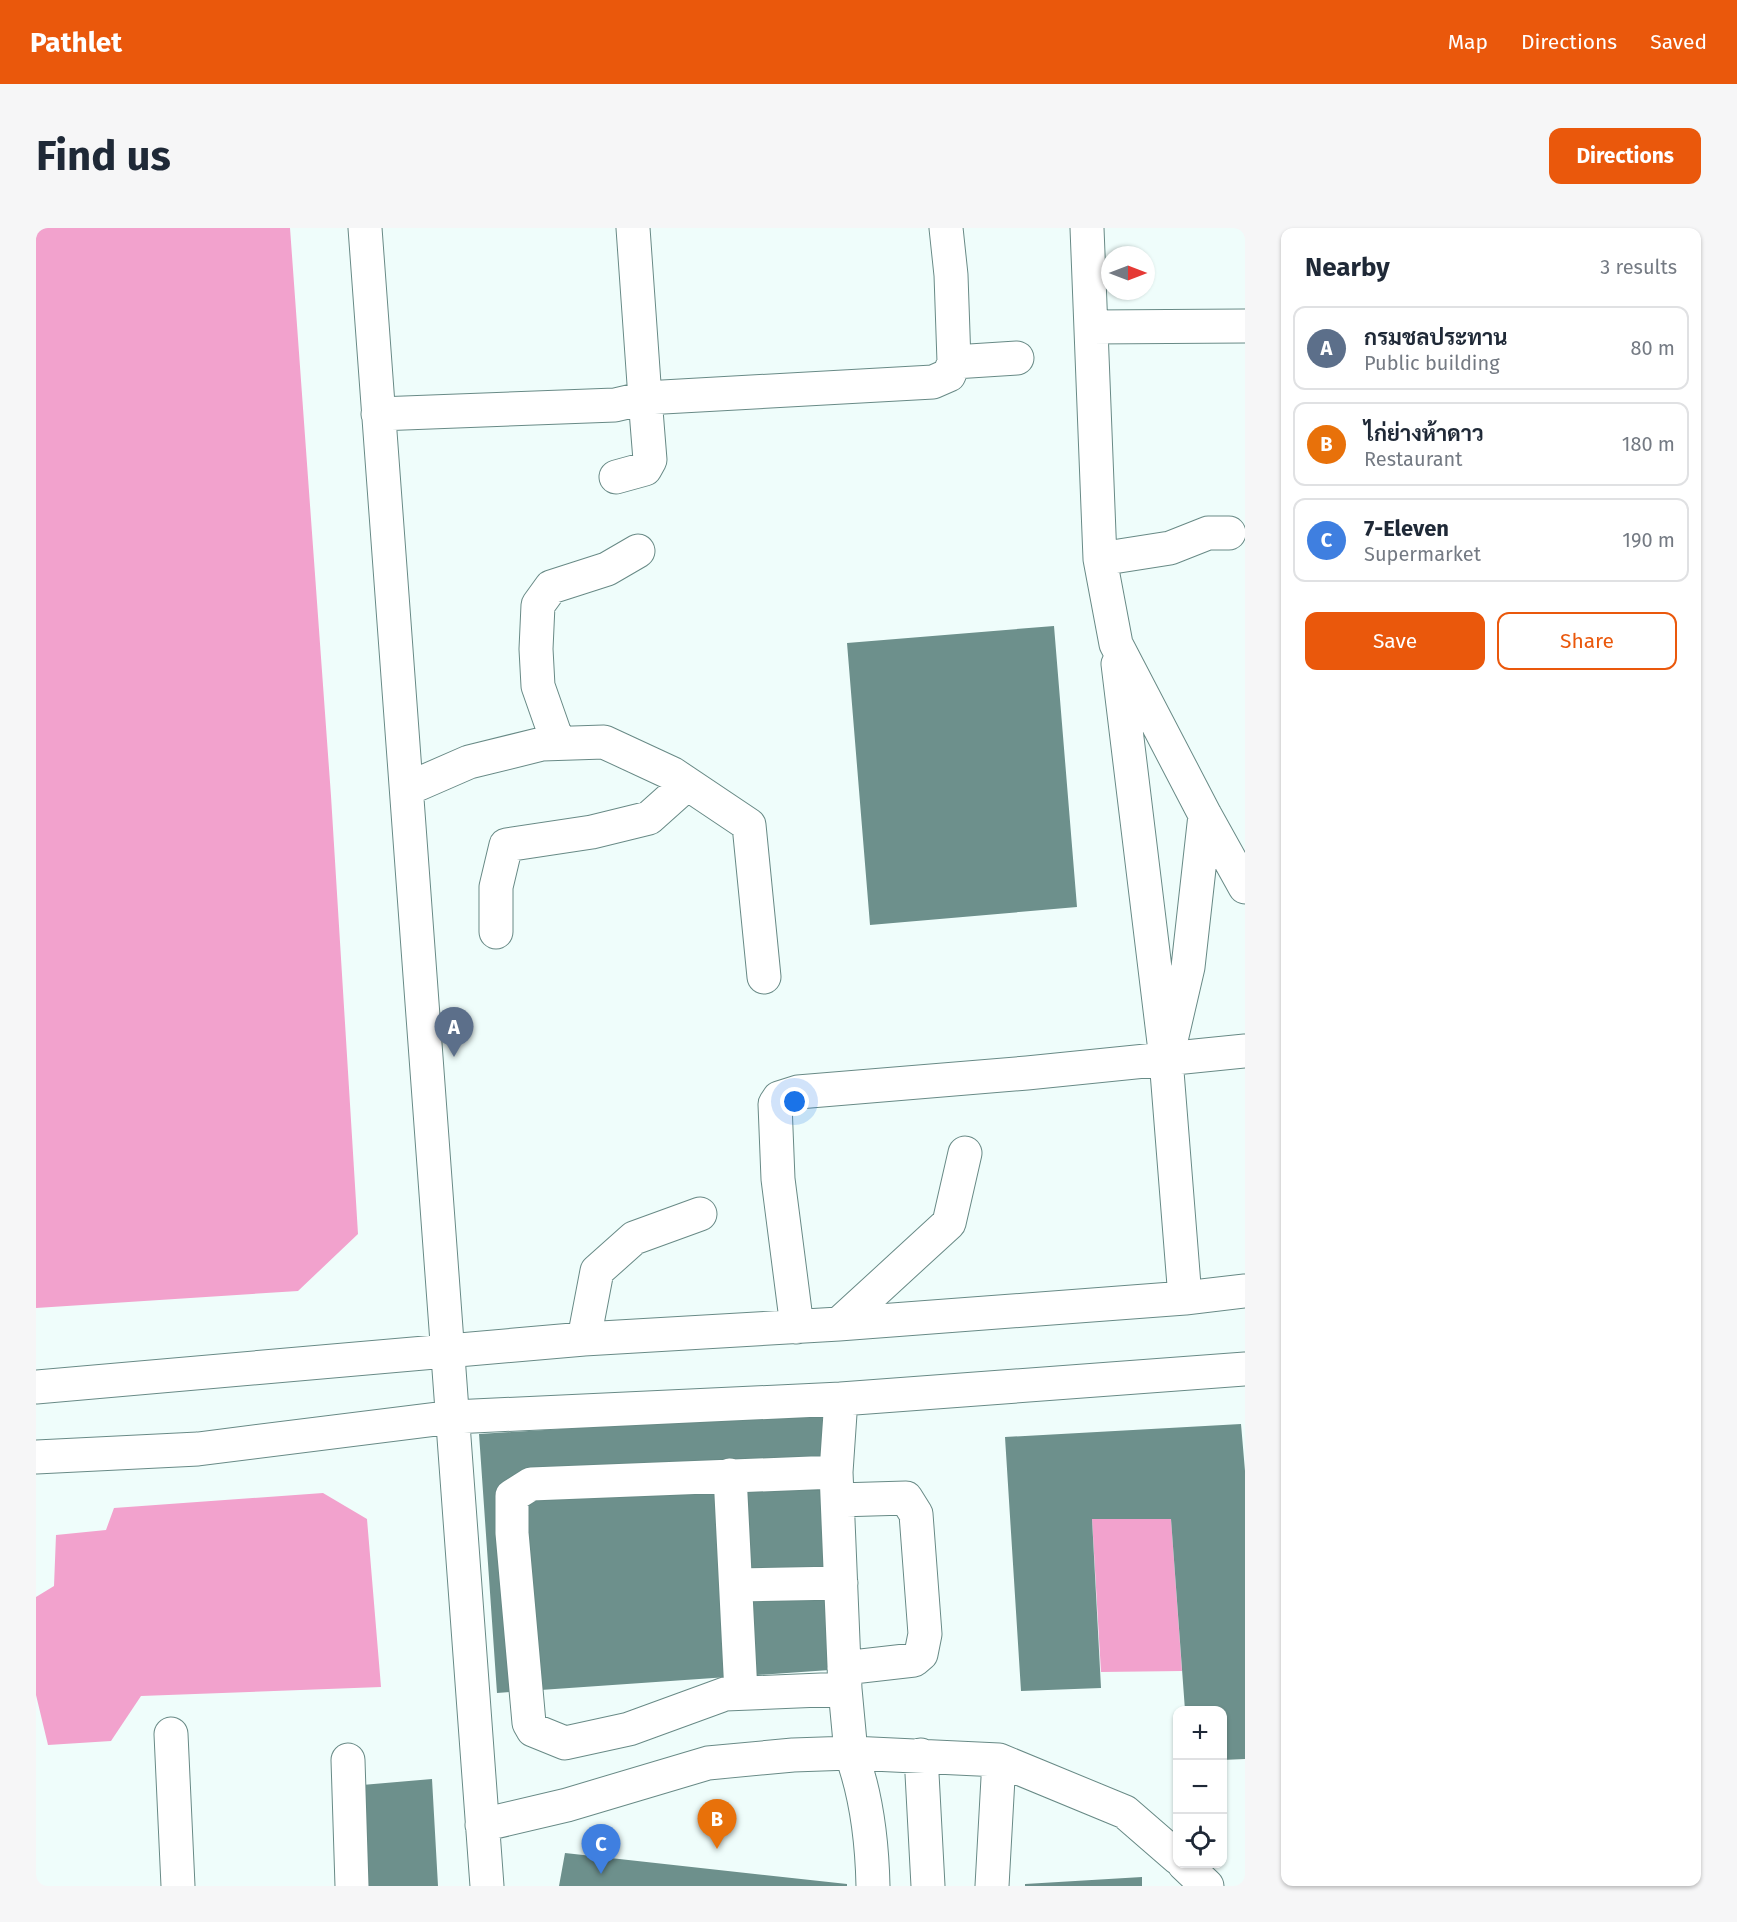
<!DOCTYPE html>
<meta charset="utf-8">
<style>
body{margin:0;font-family:"Fira Sans",Sarabun,sans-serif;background:#f6f6f7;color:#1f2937}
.controls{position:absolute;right:18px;bottom:18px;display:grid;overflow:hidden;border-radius:12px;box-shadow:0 2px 4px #0004}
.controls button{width:54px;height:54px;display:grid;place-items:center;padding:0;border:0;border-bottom:2px solid #e0e1e3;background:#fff;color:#1f2937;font:30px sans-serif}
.compass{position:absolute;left:1065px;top:18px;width:54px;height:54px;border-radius:50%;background:#fff;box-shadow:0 2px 4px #0004;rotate:90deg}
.you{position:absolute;left:759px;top:874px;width:21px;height:21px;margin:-15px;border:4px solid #fff;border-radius:50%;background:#1a73e8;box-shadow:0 0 0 9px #1a73e833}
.badge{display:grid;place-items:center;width:39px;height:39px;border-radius:50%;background:#ea580c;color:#fff;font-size:20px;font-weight:700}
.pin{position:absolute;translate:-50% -50px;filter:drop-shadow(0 2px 3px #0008)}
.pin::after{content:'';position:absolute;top:32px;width:21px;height:18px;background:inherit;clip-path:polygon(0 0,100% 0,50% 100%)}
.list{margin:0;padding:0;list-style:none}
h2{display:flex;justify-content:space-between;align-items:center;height:78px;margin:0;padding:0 24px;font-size:26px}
h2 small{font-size:20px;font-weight:400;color:#747a83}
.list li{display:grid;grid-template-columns:39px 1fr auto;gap:18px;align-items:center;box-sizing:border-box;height:84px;margin:0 12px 12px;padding:0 12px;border:2px solid #e0e1e3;border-radius:12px}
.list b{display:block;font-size:22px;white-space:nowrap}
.list p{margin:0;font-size:20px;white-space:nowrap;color:#747a83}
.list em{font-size:20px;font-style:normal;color:#747a83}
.actions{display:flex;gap:12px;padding:18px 24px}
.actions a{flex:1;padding:14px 0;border:2px solid #ea580c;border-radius:12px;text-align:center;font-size:21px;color:#ea580c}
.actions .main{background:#ea580c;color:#fff}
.icon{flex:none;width:33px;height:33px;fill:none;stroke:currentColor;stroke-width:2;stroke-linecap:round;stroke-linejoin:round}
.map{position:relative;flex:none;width:1209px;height:1658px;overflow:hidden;border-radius:12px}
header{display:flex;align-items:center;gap:36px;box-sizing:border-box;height:84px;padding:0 30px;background:#ea580c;color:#fff}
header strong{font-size:28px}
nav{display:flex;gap:33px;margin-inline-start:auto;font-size:21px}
.intro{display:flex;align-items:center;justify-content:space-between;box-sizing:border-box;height:144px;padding:0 36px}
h1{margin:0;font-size:42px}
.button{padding:15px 27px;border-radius:12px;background:#ea580c;color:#fff;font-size:21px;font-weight:700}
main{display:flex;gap:36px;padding:0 36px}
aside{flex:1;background:#fff;border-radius:12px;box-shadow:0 2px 4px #0004}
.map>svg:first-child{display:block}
.water{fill:#f2a2cd}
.building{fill:#6d908c}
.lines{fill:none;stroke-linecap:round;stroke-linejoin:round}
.minor-casing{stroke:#688a86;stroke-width:35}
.minor{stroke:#fff;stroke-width:33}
</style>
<header>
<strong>Pathlet</strong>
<nav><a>Map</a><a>Directions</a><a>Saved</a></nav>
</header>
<div class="intro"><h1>Find us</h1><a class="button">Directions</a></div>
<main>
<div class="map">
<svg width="1209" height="1658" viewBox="0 0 1209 1658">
<rect width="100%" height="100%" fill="#effdfb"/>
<path class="water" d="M0,0H254L295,568L322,1006L262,1063L0,1080Z
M287,1265L331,1291L345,1459L105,1468L75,1513L12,1517L0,1467V1369L18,1358L20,1307L70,1302L78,1280Z
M1056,1291H1135L1146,1443L1065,1444Z"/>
<path class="building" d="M1018,398L1041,679L834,697L811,415Z
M786,1185L808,1441L461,1465L443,1206Z
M1205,1196L1209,1243V1531L1186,1532V1482H1149L1135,1291H1056L1065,1460L985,1463L969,1209Z
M396,1551L402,1658H331L326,1557Z
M529,1625L811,1656V1658H523Z
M1106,1649V1658H989V1656Z"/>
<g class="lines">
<defs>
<path id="minor" d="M329,0L451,1658
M1051,0L1064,331L1080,416L1169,587L1209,659
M1056,99L1209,98
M918,134L981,130
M342,186L579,177L609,170L597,0
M580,249L609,241L614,232L609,170L897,154L913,147L918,134L915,47L910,0
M1064,331L1134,320L1172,305H1193
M1082,436L1130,831L1149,1070
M522,515L502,458L500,421L502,377L515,359L571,341L602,323
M371,561L433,534L506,516L568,514L637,546L713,597L728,749
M460,704V659L470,617L556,604L613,590L651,556
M1136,808L1152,739L1169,587
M803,1096L913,995L929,925
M761,1099L742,951L739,876L743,870L762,864L991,845L1209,823
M548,1111L561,1043L598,1010L664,986
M0,1159L548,1111L803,1096L1149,1070L1209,1063
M805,1171L1209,1141
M0,1229L162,1221L417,1189L805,1171L800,1244L809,1461L815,1525L963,1532L1089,1584L1142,1630
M800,1244L495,1256L476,1268V1305L493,1495L497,1502L529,1515L593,1501L689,1466L809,1461
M694,1247L705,1465
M802,1272L870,1270L880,1286L889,1406L885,1426L878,1432L808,1440
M700,1357L805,1355
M135,1506L142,1658
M885,1527L892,1658
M312,1532L316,1658
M446,1597L531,1577L672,1535L757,1527L815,1525C831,1568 836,1612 837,1658
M1148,1636L1171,1658
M956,1658L963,1532"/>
</defs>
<use href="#minor" class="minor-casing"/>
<use href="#minor" class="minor"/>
</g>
</svg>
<div class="controls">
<button>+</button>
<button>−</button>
<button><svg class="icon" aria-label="locate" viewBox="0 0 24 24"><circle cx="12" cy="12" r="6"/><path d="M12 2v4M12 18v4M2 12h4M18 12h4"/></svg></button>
</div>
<svg class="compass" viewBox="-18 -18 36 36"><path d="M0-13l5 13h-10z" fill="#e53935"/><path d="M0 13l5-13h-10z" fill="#747a83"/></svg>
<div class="you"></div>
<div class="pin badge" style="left:418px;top:829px;background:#5c6f8a">A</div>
<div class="pin badge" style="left:681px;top:1621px;background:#e8710a">B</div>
<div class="pin badge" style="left:565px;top:1646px;background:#3f7fe0">C</div>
</div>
<aside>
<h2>Nearby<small>3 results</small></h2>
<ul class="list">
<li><span class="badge" style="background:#5c6f8a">A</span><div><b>กรมชลประทาน</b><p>Public building</p></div><em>80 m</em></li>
<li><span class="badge" style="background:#e8710a">B</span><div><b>ไก่ย่างห้าดาว</b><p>Restaurant</p></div><em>180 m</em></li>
<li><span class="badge" style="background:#3f7fe0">C</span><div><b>7-Eleven</b><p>Supermarket</p></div><em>190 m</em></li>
</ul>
<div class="actions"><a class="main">Save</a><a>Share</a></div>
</aside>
</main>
